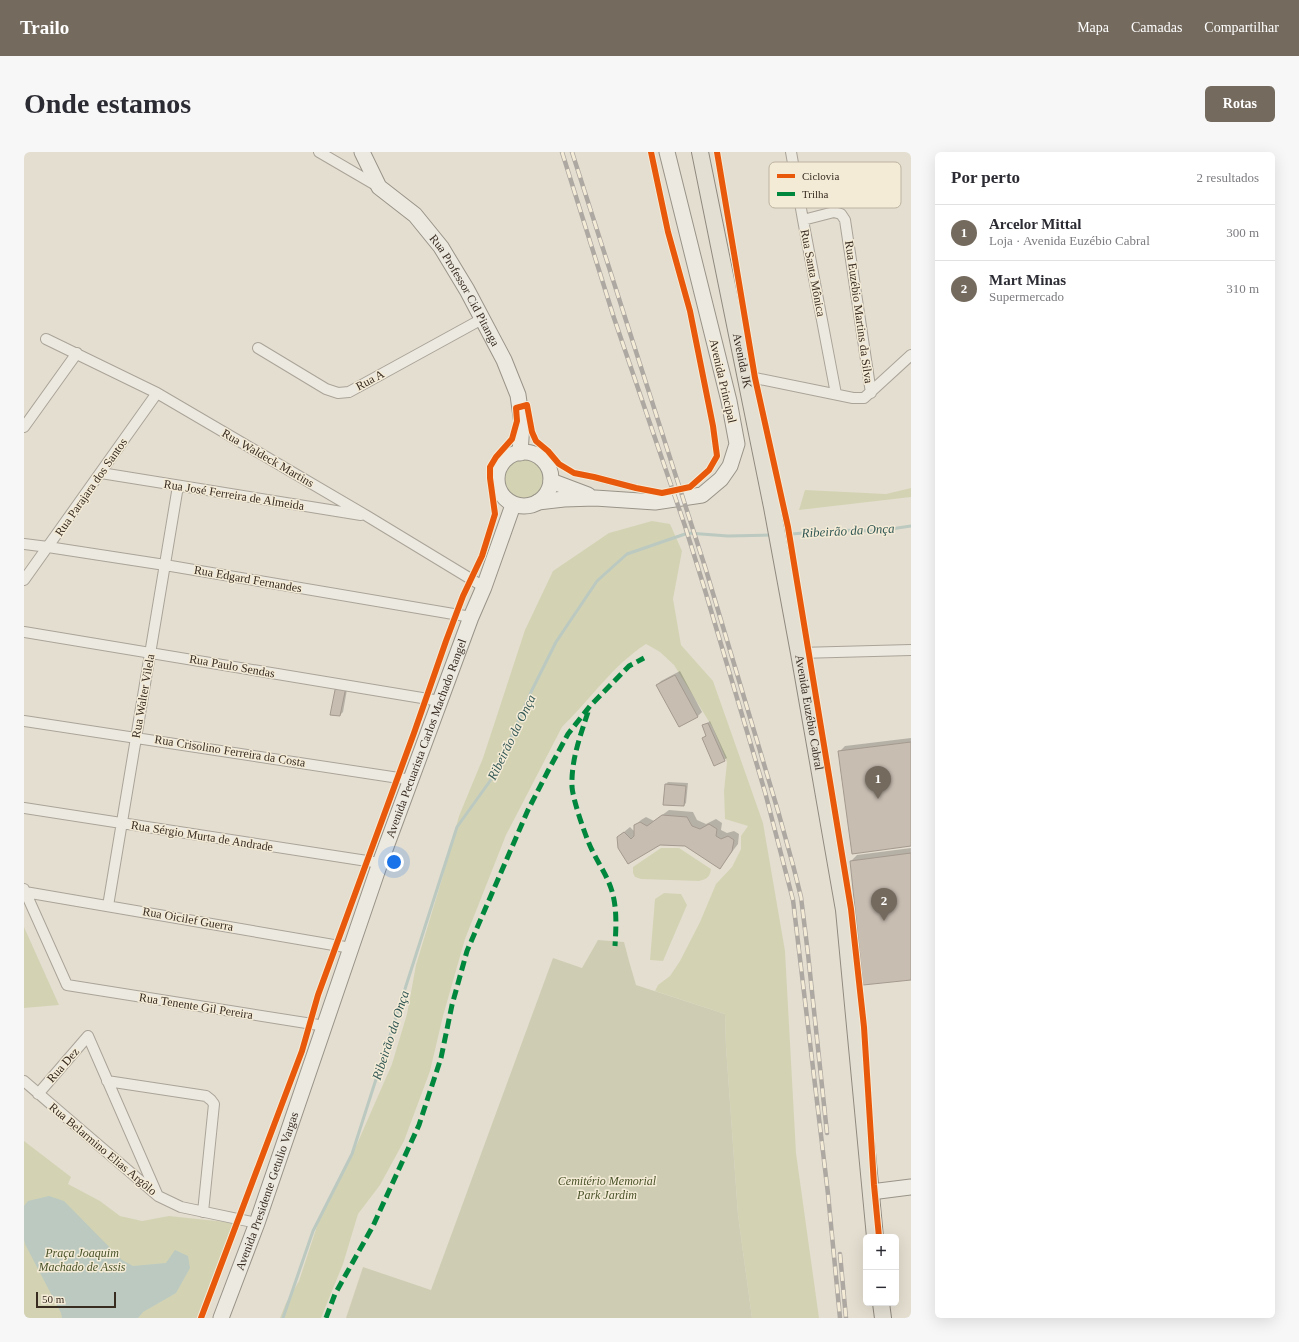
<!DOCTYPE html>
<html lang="pt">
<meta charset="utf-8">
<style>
body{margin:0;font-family:"Times New Roman",serif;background:#f7f7f7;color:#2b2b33}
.controls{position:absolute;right:12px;bottom:12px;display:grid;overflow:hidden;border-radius:6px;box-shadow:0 4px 16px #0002}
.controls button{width:36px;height:36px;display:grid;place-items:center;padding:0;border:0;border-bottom:1px solid #e1e1e2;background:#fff;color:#2b2b33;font:20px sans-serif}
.scale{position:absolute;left:12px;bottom:10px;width:80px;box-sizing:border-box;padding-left:4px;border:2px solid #382c21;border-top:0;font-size:11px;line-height:14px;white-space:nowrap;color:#382c21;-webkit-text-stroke:3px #f4ebd7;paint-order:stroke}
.you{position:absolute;left:370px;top:710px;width:14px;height:14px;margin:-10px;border:3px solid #fff;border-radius:50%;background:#1a73e8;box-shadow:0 0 0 6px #1a73e833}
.badge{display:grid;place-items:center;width:26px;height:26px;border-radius:50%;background:#746a5e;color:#fff;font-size:13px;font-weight:700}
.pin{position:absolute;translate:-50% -33px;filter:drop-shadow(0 1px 2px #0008)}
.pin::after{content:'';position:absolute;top:21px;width:14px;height:12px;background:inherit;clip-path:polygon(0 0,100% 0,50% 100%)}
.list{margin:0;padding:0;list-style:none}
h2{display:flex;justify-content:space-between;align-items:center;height:52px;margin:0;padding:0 16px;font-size:17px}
h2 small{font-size:13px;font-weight:400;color:#7c7c81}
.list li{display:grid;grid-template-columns:26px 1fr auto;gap:12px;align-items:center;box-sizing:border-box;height:56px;padding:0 16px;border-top:1px solid #e1e1e2}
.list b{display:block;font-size:15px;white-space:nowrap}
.list p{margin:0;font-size:13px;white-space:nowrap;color:#7c7c81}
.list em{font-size:13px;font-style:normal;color:#7c7c81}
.map{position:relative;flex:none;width:887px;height:1166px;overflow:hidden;border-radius:6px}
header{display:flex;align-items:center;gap:24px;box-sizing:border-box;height:56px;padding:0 20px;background:#746a5e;color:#fff}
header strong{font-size:19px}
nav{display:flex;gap:22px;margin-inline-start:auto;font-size:14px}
.intro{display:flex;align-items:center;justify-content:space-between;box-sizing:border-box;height:96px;padding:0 24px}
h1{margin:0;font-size:28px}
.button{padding:10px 18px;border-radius:6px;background:#746a5e;color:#fff;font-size:14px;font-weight:700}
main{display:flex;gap:24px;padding:0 24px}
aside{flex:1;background:#fff;border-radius:6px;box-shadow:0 4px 16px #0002}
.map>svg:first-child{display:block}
.green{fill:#d3d3b4}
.cemetery{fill:#cecdb3}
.water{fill:#bbc9c0}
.shadow{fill:#0003}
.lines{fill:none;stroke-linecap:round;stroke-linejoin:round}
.stream{stroke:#bbc9c0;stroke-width:3}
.building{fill:#c8bdb1;stroke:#a59a8f}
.street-casing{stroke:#aaa398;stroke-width:12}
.secondary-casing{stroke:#999388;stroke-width:17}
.primary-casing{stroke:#8f897f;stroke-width:18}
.street{stroke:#ece9e1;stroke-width:10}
.secondary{stroke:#ece9e1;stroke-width:15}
.primary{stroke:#e4dfd3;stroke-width:16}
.rail-casing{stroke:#ada8a1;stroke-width:4.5}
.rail{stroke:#f4ebd7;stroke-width:3;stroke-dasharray:9;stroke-linecap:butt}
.quiet{stroke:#00873e;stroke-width:5;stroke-dasharray:10 5;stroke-linecap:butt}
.cycleway-casing{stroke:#f4ebd7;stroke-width:8}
.cycleway{stroke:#e8590c;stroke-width:6}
.labels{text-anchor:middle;stroke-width:3;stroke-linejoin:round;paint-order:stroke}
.street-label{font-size:12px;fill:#382c21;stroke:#f4ebd7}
.park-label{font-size:12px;font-style:italic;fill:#4a5329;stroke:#f4ebd7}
.water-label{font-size:13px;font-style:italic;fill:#315754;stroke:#f4ebd7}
.key{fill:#f4ebd7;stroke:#bcb2a0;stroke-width:1}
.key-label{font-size:11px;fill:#382c21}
</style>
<header>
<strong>Trailo</strong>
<nav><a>Mapa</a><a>Camadas</a><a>Compartilhar</a></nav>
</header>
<div class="intro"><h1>Onde estamos</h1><a class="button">Rotas</a></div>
<main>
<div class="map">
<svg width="887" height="1166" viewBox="0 0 887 1166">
<rect width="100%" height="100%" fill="#e4ded0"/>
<path class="green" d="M478 328a22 22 0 1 1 44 0a22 22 0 1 1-44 0Z
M887,336V345L775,358L781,338L862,342Z
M628,369L646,372L658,399L649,447L657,493L689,529L739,671L761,799L772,1001L795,1166H728L714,1063L702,895L701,862L631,839L634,833L646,824L656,809L676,770L692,732L708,715L717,697V684L724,674L701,667L700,639L703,610L689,576L650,513L636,500L622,492C589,513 566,548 538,575L482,683L441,787L419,864L406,919L380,989L356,1033L334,1062L319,1112L297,1166H256L262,1151L275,1129L296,1065L333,992L368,912L383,862L392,813L418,727L435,664L459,606L501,478L529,419L585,381Z
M637,696H655L687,717C686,725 683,727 675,729L617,727L611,725L609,721V715Z
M640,741L657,742L663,753L639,809L626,808L631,747Z
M0,775L35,853L0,856Z
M0,989L47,1025L44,1032L76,1049L96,1064L118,1069L145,1064L212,1071L176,1166H0Z"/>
<path class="cemetery" d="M574,788L600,790L605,809L612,833L701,862L702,895L714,1063L728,1166H322L339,1115L407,1138L529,806L558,816Z"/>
<path class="water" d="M25,1044L40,1049L98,1108L109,1114L142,1111L151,1098L164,1104L166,1116L152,1141L119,1160L114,1166H38L37,1161L1,1092L0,1087V1054L4,1049Z"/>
<path class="shadow" d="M656,519L678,560L674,564L655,574L633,533L637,529Z
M324,532L319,560L316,563L307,562Z
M686,569L703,606L700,608L679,586L683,583L679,574Z
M887,586V693L815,600L821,594Z
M644,630L664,631L662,651L660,653L642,632Z
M645,658L669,660L673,668L682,672L692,667L698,671L697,678L703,681L710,679L715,682L714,692L701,709L696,715L662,693L636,692L594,685L606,675L611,680V674L617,668L622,665L630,669Z
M887,696V827L827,709L833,703Z"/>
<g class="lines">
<path class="stream" d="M757,383L812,378L853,379L887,374
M259,1166L289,1079L328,1002L433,675L471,622L507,540L532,490L573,429L603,402L664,381L704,384L748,383"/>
</g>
<path class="building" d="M651,523L674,565L655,575L632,533Z
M312,533L322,535L316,564L306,563Z
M684,571L701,609L690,614L678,586L682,584L678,573Z
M887,590V694L828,702L814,599Z
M641,632L662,634L660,654L639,653Z
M638,663L663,665L668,674L676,677L685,672L693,677L692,684L697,687L704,684L710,688L708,699L696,717L661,694L636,693L604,712L594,696L593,685L600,680L607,687L610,684V673L616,670L623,674Z
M887,701V828L839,833L826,709Z"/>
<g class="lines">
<defs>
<path id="street" d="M295,0L355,35
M767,0L779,68L812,242
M779,68L810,60L817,62L821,68L847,241
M22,187L133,241L343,364L460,435
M234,196L302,237L314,241L325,240L458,167
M721,224L829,246H840L887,203
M0,275L53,201
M77,321L337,363
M0,392L24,395L141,413L447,465
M0,428L133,241
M0,480L416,549
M775,501L887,498
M0,569L388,628
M0,656L356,711
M0,737L43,833L301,874
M1,740L327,796
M84,754L154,334
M0,929L134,1044L157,1055L233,1071
M83,929L182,944L187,948L190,952L179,1060
M14,942L64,884L133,1042"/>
<g id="secondary">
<path id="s1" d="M338,0L355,35L391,63L417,95L443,138L480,208L494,243L498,272L496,301"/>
<circle cx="500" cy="327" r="27"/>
<path d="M527,329L564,343"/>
<path d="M514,350L540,347L571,346L631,350L678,343L697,327L706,314L713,292L705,249L643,0"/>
<path d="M847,1040L887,1035"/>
<path id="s2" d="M197,1166L233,1071L356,711L447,465L460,435L489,353"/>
</g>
<g id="primary">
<path id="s3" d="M676,0L748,355L775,501L820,758L851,1085"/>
<path d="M857,1151L859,1166"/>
</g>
</defs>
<use href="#street" class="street-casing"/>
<use href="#secondary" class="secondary-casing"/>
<use href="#primary" class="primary-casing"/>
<use href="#street" class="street"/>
<use href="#secondary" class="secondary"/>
<use href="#primary" class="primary"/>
<defs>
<path id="rail" d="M538,0L590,166L661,374L680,435L741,640L769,748L804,1042L816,1166
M548,0L682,418L754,659L769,713L777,745L784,802L803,981
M816,1102L822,1166"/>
</defs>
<use href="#rail" class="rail-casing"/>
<use href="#rail" class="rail"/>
<path class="quiet" d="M564,560C556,585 547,608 548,635C549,648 561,683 567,696C574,711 585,726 589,743C593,760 592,776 591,794
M302,1166L311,1142L349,1074L395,973L417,906L428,853L443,799L504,658L524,619L544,582L566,554L605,514L620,506"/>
<defs>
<path id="cycleway" d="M693,0L731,226L764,375L827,757L840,875L850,1033L855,1085
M177,1166L278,899L294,843L390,581L422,489L439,444L458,404L471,362L466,326V315L472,305L488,287L493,269L492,256L503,253L508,280L512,289L524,299L535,312L550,321L570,325L612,336L638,341L666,335L685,318L693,304L689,274L666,159L644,80L627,0"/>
</defs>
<use href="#cycleway" class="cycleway-casing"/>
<use href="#cycleway" class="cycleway"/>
</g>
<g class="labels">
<g class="street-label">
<text transform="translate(789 121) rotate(79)" y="4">Rua Santa Mônica</text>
<text dy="4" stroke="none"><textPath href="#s1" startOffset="175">Rua Professor Cid Pitanga</textPath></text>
<text transform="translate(835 160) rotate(82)" y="4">Rua Euzébio Martins da Silva</text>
<text dy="4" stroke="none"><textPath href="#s3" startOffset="213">Avenida JK</textPath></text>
<text transform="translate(346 228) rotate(-28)" y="4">Rua A</text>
<text transform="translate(699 229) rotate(77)" y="4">Avenida Principal</text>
<text transform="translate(244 306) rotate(30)" y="4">Rua Waldeck Martins</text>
<text transform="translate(67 335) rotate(-55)" y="4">Rua Parajara dos Santos</text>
<text transform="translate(210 343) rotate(9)" y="4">Rua José Ferreira de Almeida</text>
<text transform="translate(224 427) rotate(10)" y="4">Rua Edgard Fernandes</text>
<text transform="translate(208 514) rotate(10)" y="4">Rua Paulo Sendas</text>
<text transform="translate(119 544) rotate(-80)" y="4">Rua Walter Vilela</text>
<text dy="4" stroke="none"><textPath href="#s3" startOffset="571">Avenida Euzébio Cabral</textPath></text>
<text dy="4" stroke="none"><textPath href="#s2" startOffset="615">Avenida Pecuarista Carlos Machado Rangel</textPath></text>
<text transform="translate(206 599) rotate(9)" y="4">Rua Crisolino Ferreira da Costa</text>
<text transform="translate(178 684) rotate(9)" y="4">Rua Sérgio Murta de Andrade</text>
<text transform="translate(164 767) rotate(10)" y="4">Rua Oicilef Guerra</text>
<text transform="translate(172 854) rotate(9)" y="4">Rua Tenente Gil Pereira</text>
<text transform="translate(39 913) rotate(-49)" y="4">Rua Dez</text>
<text transform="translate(79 997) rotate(40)" y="4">Rua Belarmino Elias Argôlo</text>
<text dy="4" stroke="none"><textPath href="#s2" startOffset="135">Avenida Presidente Getulio Vargas</textPath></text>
</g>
<g class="park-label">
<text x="583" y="1033">Cemitério Memorial<tspan x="583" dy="14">Park Jardim</tspan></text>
<text x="58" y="1105">Praça Joaquim<tspan x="58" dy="14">Machado de Assis</tspan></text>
</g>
<g class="water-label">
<text transform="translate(824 378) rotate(-3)" y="5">Ribeirão da Onça</text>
<text transform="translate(487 585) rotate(-64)" y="5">Ribeirão da Onça</text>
<text transform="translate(366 883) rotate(-72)" y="5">Ribeirão da Onça</text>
</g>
</g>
<rect x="745" y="10" width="132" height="46" rx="6" class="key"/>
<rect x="753" y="22" width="18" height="4" fill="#e8590c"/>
<rect x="753" y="40" width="18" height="4" fill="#00873e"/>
<g class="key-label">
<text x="778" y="28">Ciclovia</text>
<text x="778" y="46">Trilha</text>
</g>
</svg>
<div class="controls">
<button>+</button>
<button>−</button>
</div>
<div class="scale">50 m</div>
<div class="you"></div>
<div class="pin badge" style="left:854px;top:647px">1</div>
<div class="pin badge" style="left:860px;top:769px">2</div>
</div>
<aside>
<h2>Por perto<small>2 resultados</small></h2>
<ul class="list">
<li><span class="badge">1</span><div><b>Arcelor Mittal</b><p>Loja · Avenida Euzébio Cabral</p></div><em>300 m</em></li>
<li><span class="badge">2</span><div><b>Mart Minas</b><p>Supermercado</p></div><em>310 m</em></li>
</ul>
</aside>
</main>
